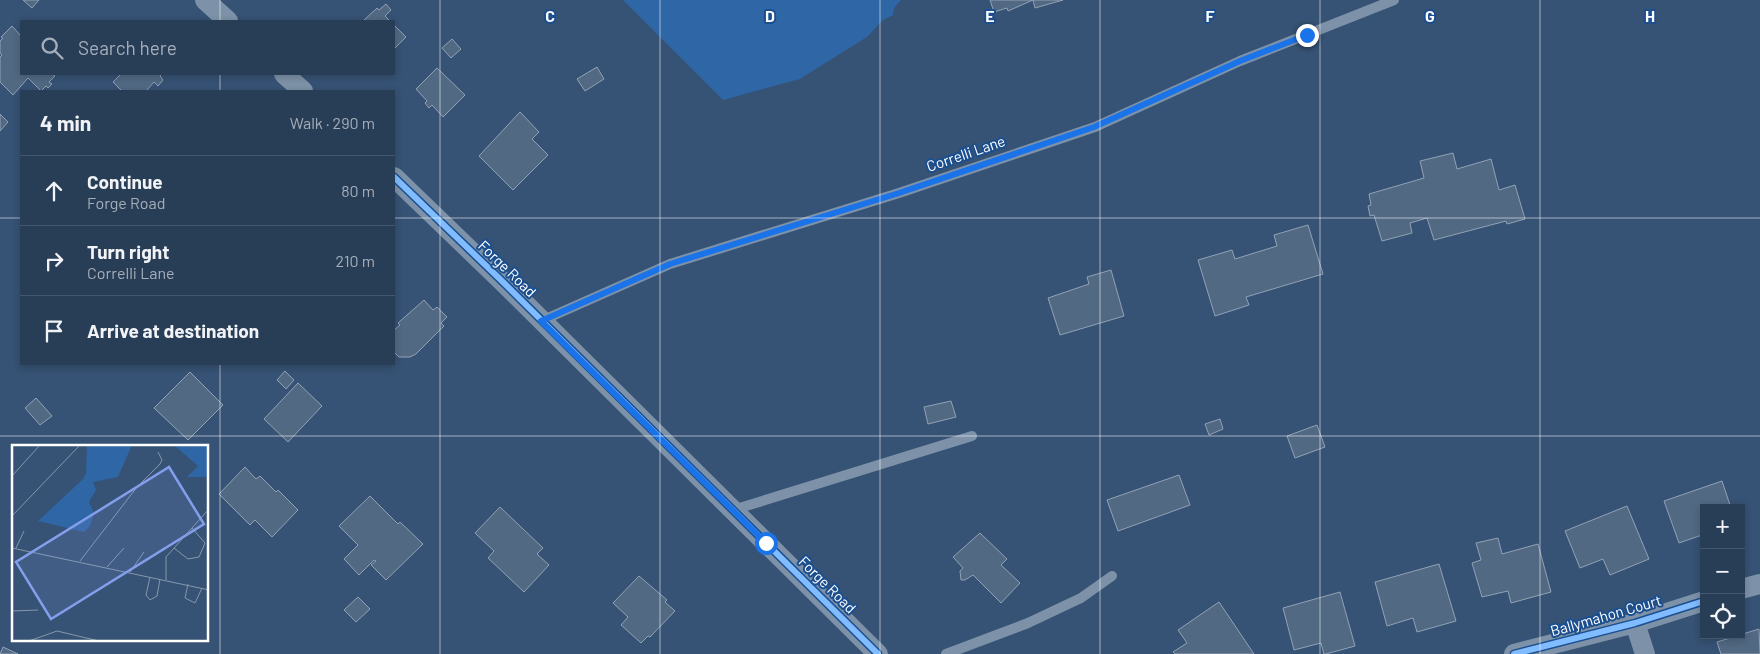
<!DOCTYPE html>
<meta charset="utf-8">
<style>
body{margin:0;font-family:Barlow,sans-serif;background:#30455d;color:#f1f3f6}
.controls{position:absolute;right:15px;bottom:15px;display:grid;overflow:hidden;border-radius:0px;box-shadow:0 2px 8px #0003}
.controls button{width:45px;height:45px;display:grid;place-items:center;padding:0;border:0;border-bottom:1px solid #44576d;background:#283e57;color:#f1f3f6;font:25px sans-serif}
.stop{position:absolute;width:15px;height:15px;margin:-11px;border:4px solid #1a73e8;border-radius:50%;background:#fff}
.stop.end{background:#1a73e8;border-color:#fff;box-shadow:0 1px 5px #0008}
.list{margin:0;padding:0;list-style:none}
h2{display:flex;justify-content:space-between;align-items:center;height:65px;margin:0;padding:0 20px;font-size:21px}
h2 small{font-size:16px;font-weight:400;color:#a5aeba}
.list li{display:grid;grid-template-columns:32px 1fr auto;gap:15px;align-items:center;box-sizing:border-box;height:70px;padding:0 20px;border-top:1px solid #44576d}
.list b{display:block;font-size:19px;white-space:nowrap}
.list p{margin:0;font-size:16px;white-space:nowrap;color:#a5aeba}
.list em{font-size:16px;font-style:normal;color:#a5aeba}
.icon{flex:none;width:28px;height:28px;fill:none;stroke:currentColor;stroke-width:2;stroke-linecap:round;stroke-linejoin:round}
.map{position:relative;flex:none;width:1760px;height:654px;overflow:hidden}
.search{position:absolute;background:#283e57;box-shadow:0 2px 8px #0003;left:20px;top:20px;width:375px;height:55px;display:flex;align-items:center;gap:12px;box-sizing:border-box;padding:0 18px;border-radius:0px;color:#a5aeba;font-size:19px}
.panel{position:absolute;background:#283e57;box-shadow:0 2px 8px #0003;left:20px;top:90px;width:375px;height:275px;border-radius:0px}
.map>svg:first-child{display:block}
.green{fill:#2f66a5}
.building{fill:#526984;stroke:#92a2b6}
.lines{fill:none;stroke-linecap:round;stroke-linejoin:round}
.service{stroke:#7d92a8;stroke-width:10}
.minor{stroke:#7d92a8;stroke-width:20}
.cycleway-casing{stroke:#1b4f8f;stroke-width:9}
.cycleway{stroke:#80bcff;stroke-width:6}
.route{stroke:#1a73e8;stroke-width:6}
.grid{fill:none;stroke:#fff;stroke-width:1;stroke-opacity:0.55}
.labels{text-anchor:middle;stroke-width:4;stroke-linejoin:round;paint-order:stroke}
.street-label{font-size:15px;fill:#fff;stroke:#1b4f8f}
.inset-road{fill:none;stroke:#8697ac;stroke-width:1}
.view{fill:#839eea;fill-opacity:0.15;stroke:#839eea;stroke-width:2.5}
.inset-edge{fill:none;stroke:#fff;stroke-width:2.5}
.grid-label{font-size:16px;text-anchor:middle;font-weight:bold;fill:#fff;stroke:#1b4f8f;stroke-width:4;stroke-linejoin:round;paint-order:stroke}
</style>
<div class="map">
<svg width="1760" height="654" viewBox="0 0 1760 654">
<rect width="100%" height="100%" fill="#365274"/>
<path class="green" d="M623,0H901L894,8L893,15L883,20L867,37L800,79L723,100Z"/>
<path class="building" d="M23,0H39L32,8Z
M990,0H1063L1035,8L1033,0L1008,11L1007,8L994,12Z
M386,4L391,10L385,16L390,21H363L377,8L379,10Z
M394,25L406,37L394,49Z
M12,26L21,36V74H52L55,76L49,82L52,84L48,88L46,86L41,91L28,78L13,95L0,82V57L2,55L0,53V41L3,38L1,37Z
M452,39L461,49L451,58L442,48Z
M597,67L604,79L585,91L577,79Z
M437,68L465,95L443,117L432,105L429,108L425,103L427,101L416,89Z
M121,74H162L160,76L163,80L158,86L154,82L146,91H122L113,82Z
M520,112L539,132L532,139L548,155L513,190L479,156Z
M0,114L8,122L0,131Z
M1453,153L1457,169L1491,159L1499,190L1515,185L1525,219L1507,224L1506,221L1434,240L1427,218L1410,223L1412,233L1382,241L1374,215L1370,216L1368,206L1371,205L1369,194L1424,178L1420,161Z
M1308,225L1323,274L1246,297L1249,305L1215,316L1198,260L1232,250L1235,259L1277,246L1274,235Z
M1111,270L1124,316L1060,335L1048,298L1089,284L1087,277Z
M424,300L433,310L437,307L447,317L441,323L444,326L416,354L410,357H399L394,352V330L400,325L398,323Z
M285,371L294,380L286,389L277,380Z
M190,372L223,405L188,440L154,408Z
M298,383L322,406L288,442L264,419Z
M36,398L52,416L40,425L25,408Z
M951,401L956,417L928,424L924,407Z
M1220,419L1223,429L1209,435L1205,424Z
M1317,425L1325,447L1295,458L1287,436Z
M245,467L256,479L260,476L276,492L278,490L298,510L272,537L255,520L250,525L219,494Z
M1179,475L1190,505L1118,531L1107,500Z
M1722,481L1731,508H1704V539L1702,535L1679,543L1664,501Z
M370,496L398,524L400,522L423,544L386,580L371,565L376,561L374,560L359,575L344,559L358,545L339,526Z
M1627,506L1649,559L1610,575L1603,559L1580,568L1565,531Z
M500,507L543,548L537,554L549,565L524,592L488,558L494,551L475,533Z
M980,533L1007,559L1001,565L1020,583L1001,603L973,575L965,580H961L960,571L963,568L953,557Z
M1498,538L1502,554L1538,544L1551,592L1511,603L1508,591L1482,597L1472,563L1481,560L1476,543Z
M1439,564L1456,621L1417,632L1413,618L1387,626L1375,582Z
M639,576L667,600L665,602L675,611L650,637L648,636L641,643L621,625L628,617L613,603Z
M1340,592L1355,646L1326,654H1324L1321,643L1294,650L1283,608Z
M358,597L370,609L356,622L344,610Z
M1219,602L1254,654H1175L1173,652L1187,643L1178,630Z
M1759,629L1760,654H1721L1717,642Z
M3,647L18,654H0Z"/>
<g class="lines">
<path class="service" d="M541,321L670,264L899,193L1095,127L1240,61L1394,0
M733,510L972,436
M946,654L1028,623L1081,598L1112,576"/>
<path class="minor" d="M205,0L228,21
M284,74L303,91
M394,177L503,282L878,654
M1741,589L1760,584
M1635,623L1645,654
M1514,654L1635,623L1704,601"/>
<defs>
<path id="cycleway" d="M394,177L503,282L878,654
M1514,654L1635,623L1704,601"/>
</defs>
<use href="#cycleway" class="cycleway-casing"/>
<use href="#cycleway" class="cycleway"/>
</g>
<g class="lines">
<path class="route" d="M766,543L541,321L670,264L899,193L1094,127L1240,61L1307,35"/>
</g>
<path class="grid" d="M220,0V21M440,0V654M660,0V654M880,0V654M1100,0V654M1320,0V654M1540,0V654M220,74V91M0,218H21M394,218H1760M220,364V654M0,436H1760"/>
<g class="labels">
<g class="street-label">
<text transform="translate(966 154) rotate(-19)" y="5">Correlli Lane</text>
<text transform="translate(507 269) rotate(44)" y="5">Forge Road</text>
<text transform="translate(827 585) rotate(45)" y="5">Forge Road</text>
<text transform="translate(1606 616) rotate(-16)" y="5">Ballymahon Court</text>
</g>
</g>
<g transform="translate(12 445)">
<rect width="196" height="196" fill="#365274"/>
<path d="M75,0H120L106,32L81,37L84,45L77,57L82,68L78,81L72,87L26,76L71,34L74,28ZM162,0H196V32H175L186,21Z" fill="#2f66a5"/>
<path class="inset-road" d="M0,31L28,0M0,71L68,0M0,103L197,145M4,103L12,86M162,103L176,114L187,112L193,98L180,83M68,116L125,42L148,19L150,15L146,7M95,122L112,103M118,127L132,107M138,132L134,150L138,155L145,151L148,134M154,135V112L197,64M176,139L173,153L183,158L190,143M0,166L26,165M17,196L45,186L87,196"/>
<path class="view" d="M157,22L192,79L39,174L4,117Z"/>
<rect width="196" height="196" class="inset-edge"/>
</g>
<g class="grid-label">
<text x="550" y="22">C</text>
<text x="770" y="22">D</text>
<text x="990" y="22">E</text>
<text x="1210" y="22">F</text>
<text x="1430" y="22">G</text>
<text x="1650" y="22">H</text>
</g>
</svg>
<div class="controls">
<button>+</button>
<button>−</button>
<button><svg class="icon" aria-label="locate" viewBox="0 0 24 24"><circle cx="12" cy="12" r="6"/><path d="M12 2v4M12 18v4M2 12h4M18 12h4"/></svg></button>
</div>
<div class="stop" style="left:766px;top:543px"></div>
<div class="stop end" style="left:1307px;top:35px"></div>
<div class="search"><svg class="icon" aria-label="search" viewBox="0 0 24 24"><circle cx="10" cy="10" r="6"/><path d="M15 15l6 6"/></svg>Search here</div>
<section class="panel">
<h2>4 min<small>Walk · 290 m</small></h2>
<ul class="list">
<li><svg class="icon" aria-label="ahead" viewBox="0 0 24 24"><path d="M12 20V5M6 11l6-6 6 6"/></svg><div><b>Continue</b><p>Forge Road</p></div><em>80 m</em></li>
<li><svg class="icon" aria-label="right" viewBox="0 0 24 24"><path d="M7 20v-9h11M14 6l5 5-5 5"/></svg><div><b>Turn right</b><p>Correlli Lane</p></div><em>210 m</em></li>
<li><svg class="icon" aria-label="arrive" viewBox="0 0 24 24"><path d="M6 21V4h12l-3 4 3 4H6"/></svg><div><b>Arrive at destination</b></div></li>
</ul>
</section>
</div>
